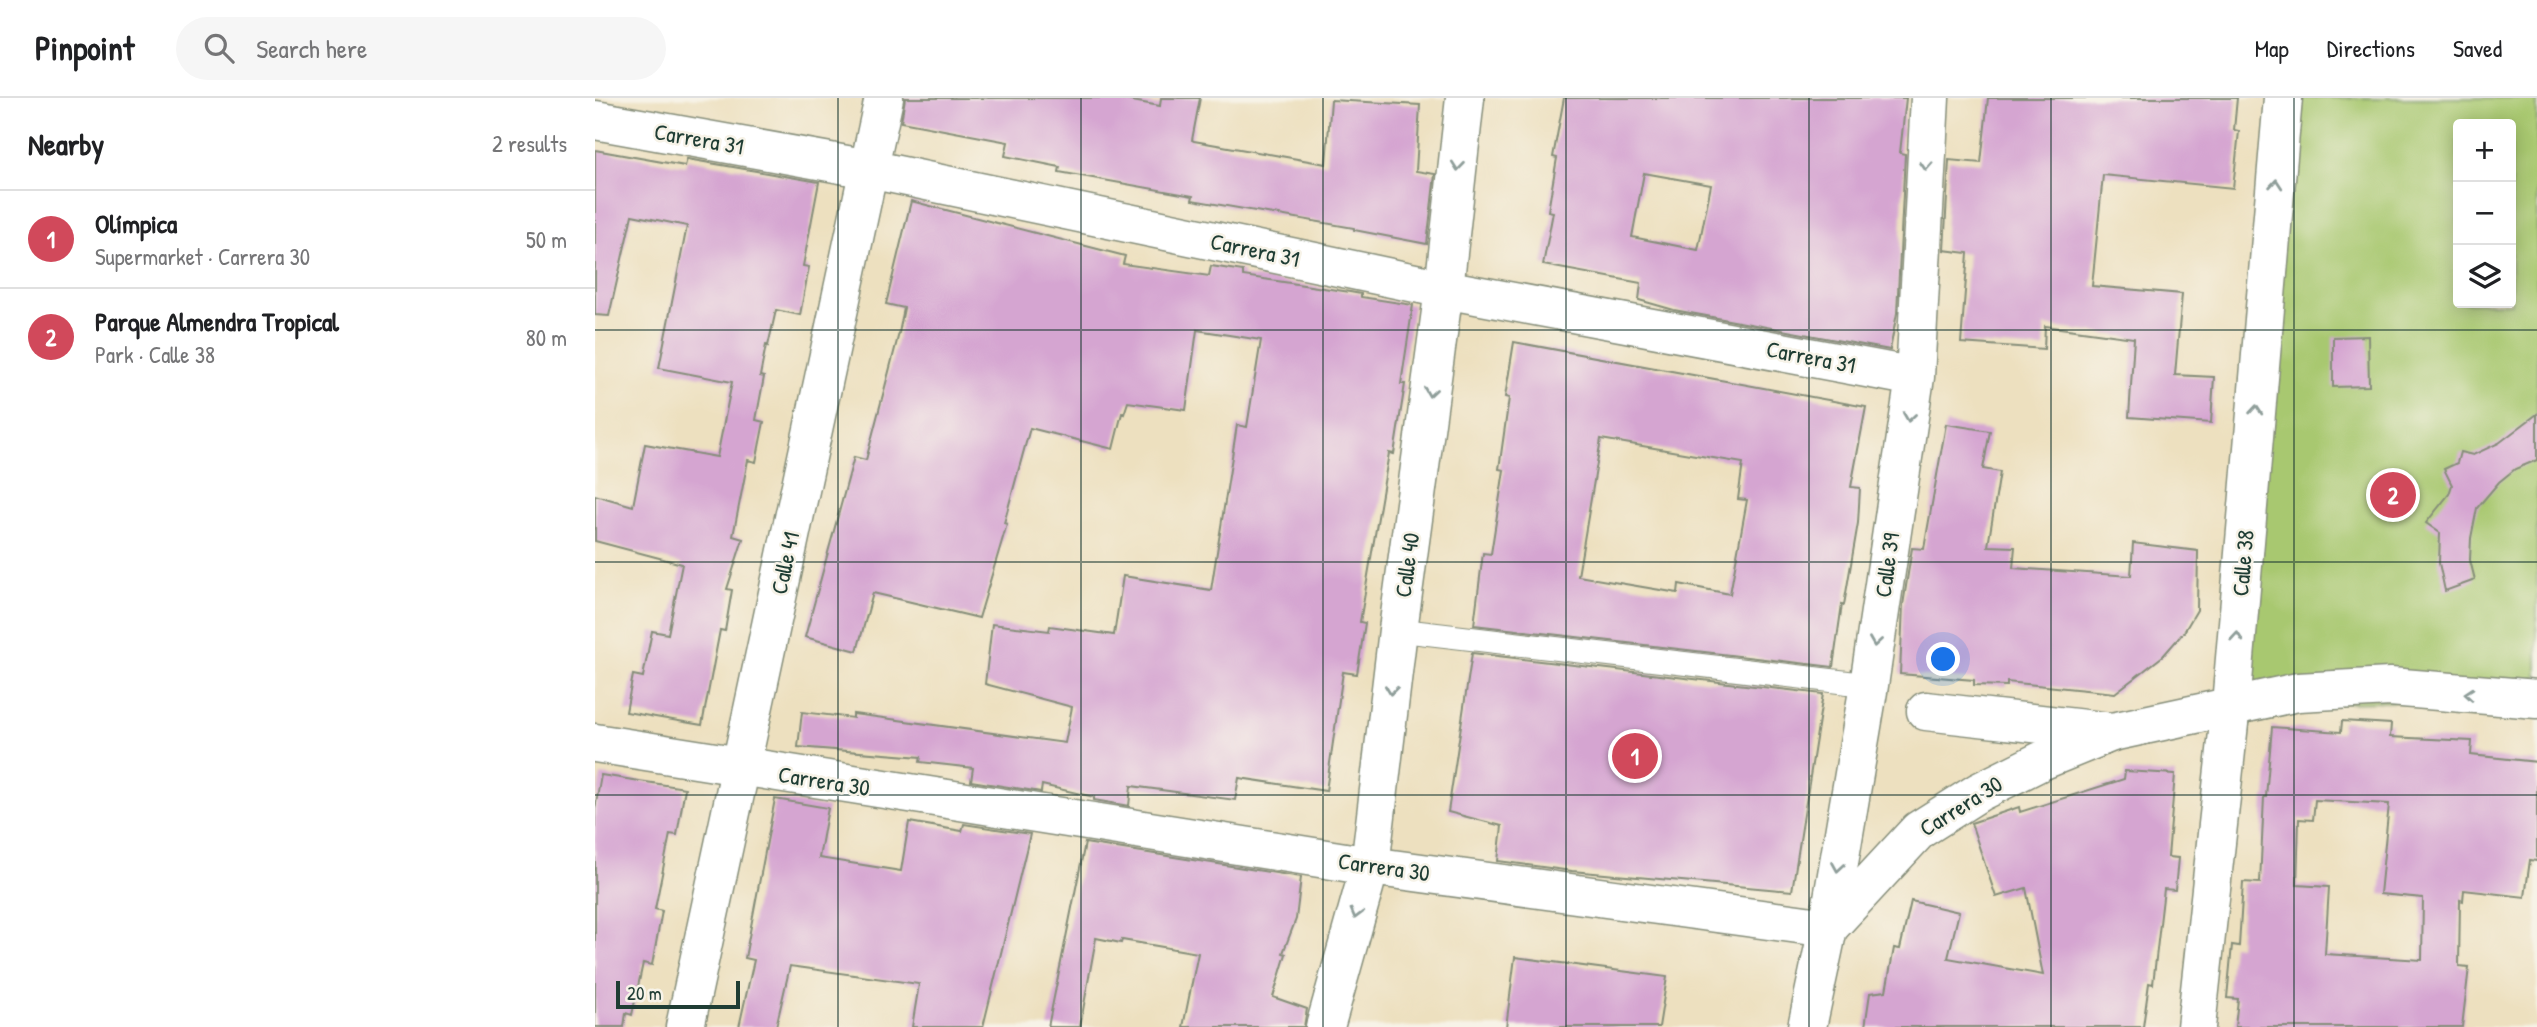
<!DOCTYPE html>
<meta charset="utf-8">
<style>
body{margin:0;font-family:"Patrick Hand",sans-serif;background:#f6f6f6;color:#202124}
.controls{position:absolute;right:21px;top:21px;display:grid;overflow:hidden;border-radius:7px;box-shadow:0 4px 18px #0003}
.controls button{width:63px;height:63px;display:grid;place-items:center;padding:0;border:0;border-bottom:2px solid #e0e0e0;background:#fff;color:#202124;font:35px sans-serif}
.scale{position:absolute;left:21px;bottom:18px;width:124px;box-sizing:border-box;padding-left:7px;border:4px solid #1f3d34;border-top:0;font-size:19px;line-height:24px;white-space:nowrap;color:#1f3d34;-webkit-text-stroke:5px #f7f3e8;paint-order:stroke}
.you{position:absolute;left:1349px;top:562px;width:24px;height:24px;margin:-18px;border:5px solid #fff;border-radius:50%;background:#1a73e8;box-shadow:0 0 0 10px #1a73e833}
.badge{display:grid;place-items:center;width:46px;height:46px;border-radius:50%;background:#d1495b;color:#fff;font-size:23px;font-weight:700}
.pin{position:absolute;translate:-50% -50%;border:4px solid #fff;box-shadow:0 2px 7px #0006}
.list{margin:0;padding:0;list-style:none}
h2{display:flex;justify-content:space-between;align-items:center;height:91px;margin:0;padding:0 28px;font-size:30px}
h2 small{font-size:23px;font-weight:400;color:#757577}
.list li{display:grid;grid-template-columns:46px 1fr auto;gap:21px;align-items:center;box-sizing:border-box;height:98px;padding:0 28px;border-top:2px solid #e0e0e0}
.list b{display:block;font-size:26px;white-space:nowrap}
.list p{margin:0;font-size:23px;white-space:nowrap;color:#757577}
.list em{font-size:23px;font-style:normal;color:#757577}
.icon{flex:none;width:38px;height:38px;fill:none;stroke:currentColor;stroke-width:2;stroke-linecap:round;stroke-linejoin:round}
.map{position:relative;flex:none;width:1942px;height:929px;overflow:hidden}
header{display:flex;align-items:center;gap:42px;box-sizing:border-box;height:98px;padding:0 35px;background:#fff;border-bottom:2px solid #e0e0e0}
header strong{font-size:33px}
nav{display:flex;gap:38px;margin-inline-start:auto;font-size:24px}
.search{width:490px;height:63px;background:#f6f6f6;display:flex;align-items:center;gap:18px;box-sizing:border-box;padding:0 24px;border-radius:38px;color:#757577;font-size:26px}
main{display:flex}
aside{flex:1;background:#fff}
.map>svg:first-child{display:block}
.green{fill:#a8c86f;stroke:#648252;stroke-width:2;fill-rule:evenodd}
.building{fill:#d5a5d1;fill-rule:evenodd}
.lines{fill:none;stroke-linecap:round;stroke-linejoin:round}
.lane-casing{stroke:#868e7a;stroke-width:25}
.street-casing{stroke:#868e7a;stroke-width:41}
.secondary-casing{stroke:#868e7a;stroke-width:41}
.lane{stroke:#fff;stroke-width:23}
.street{stroke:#fff;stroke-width:38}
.secondary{stroke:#fff;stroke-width:38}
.oneway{stroke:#8f9e9a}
.grid{fill:none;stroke:#1f3d34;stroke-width:2;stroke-opacity:0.55}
.labels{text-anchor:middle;stroke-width:5;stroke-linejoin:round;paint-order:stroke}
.street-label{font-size:23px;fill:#1f3d34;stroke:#f7f3e8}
</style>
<header>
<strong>Pinpoint</strong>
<div class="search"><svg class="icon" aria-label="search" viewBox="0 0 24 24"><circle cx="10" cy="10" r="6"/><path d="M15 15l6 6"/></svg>Search here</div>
<nav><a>Map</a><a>Directions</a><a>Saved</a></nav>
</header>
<main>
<aside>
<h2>Nearby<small>2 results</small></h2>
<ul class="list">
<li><span class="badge">1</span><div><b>Olímpica</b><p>Supermarket · Carrera 30</p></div><em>50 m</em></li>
<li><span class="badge">2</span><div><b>Parque Almendra Tropical</b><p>Park · Calle 38</p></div><em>80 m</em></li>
</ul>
</aside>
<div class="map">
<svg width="1942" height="929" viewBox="0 0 1942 929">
<rect width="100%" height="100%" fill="#f7f3e8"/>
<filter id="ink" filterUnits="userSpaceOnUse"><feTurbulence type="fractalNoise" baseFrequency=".0143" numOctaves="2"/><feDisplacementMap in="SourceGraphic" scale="14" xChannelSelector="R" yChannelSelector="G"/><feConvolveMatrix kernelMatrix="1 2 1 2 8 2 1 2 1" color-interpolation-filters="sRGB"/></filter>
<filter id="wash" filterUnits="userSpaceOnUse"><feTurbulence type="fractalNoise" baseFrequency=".00686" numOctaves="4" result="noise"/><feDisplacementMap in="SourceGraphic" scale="28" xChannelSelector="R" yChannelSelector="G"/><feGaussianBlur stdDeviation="1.57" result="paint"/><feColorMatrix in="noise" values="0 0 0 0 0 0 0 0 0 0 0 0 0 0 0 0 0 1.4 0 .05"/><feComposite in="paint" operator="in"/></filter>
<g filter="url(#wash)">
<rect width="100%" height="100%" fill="#ede0bf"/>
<path class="green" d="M1688,0H1942V601L1636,607ZM1863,26H1916V205H1863Z"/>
<g id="blocks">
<path class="building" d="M310,0H521L565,8L566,0H605L597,42L599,43L731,66L736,2L825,7L821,73L840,76L832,146L759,132V130L597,102L598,98L464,74L465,69L410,58L413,44L306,24Z
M969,0H1311L1305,55L1310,56L1302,215L1295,252L1079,212L1044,202L1046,185L948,167L958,114L953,113L962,60L958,59ZM1049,75L1116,87L1103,152L1037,139Z
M1393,0H1642L1639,32L1644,33L1638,90L1508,77L1497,188L1587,196L1580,277L1619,279L1616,325L1534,319L1539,240L1450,228L1449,251L1366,245L1373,155L1349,152L1354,62L1386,65Z
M0,52L90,68L92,61L224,84L208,168L214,169L205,217L181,212L173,248L171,247L165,278L169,279L161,322L169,324L161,364L153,362L138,438L148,441L132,491L137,492L130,533L125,532L107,627L31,614L38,577L48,579L57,533L73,536L87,466L0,443V397L38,408L50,346L122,359L137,284L64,270L92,128L37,117L14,218L0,217Z
M316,103L530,158L528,166L614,178L616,168L648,173V178L755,194L766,196V199L818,207L806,286H810L799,356L794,355L765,524L770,525L762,576L748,574L731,693L644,680L640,702L536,688L534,708L499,702V699L447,687L446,694L376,683L378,670L325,664L326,659L203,649L207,614L258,620V616L274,618L470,645L477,609L390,586L397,526L454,533L455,528L519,537L528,478L616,492L642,327L652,329L666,242L602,232L591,312L533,304L529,316L527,315L518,351L435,330L409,425L412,426L384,520L278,495L262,553L210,539L259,359L271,362L304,235L309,210L291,206Z
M1773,238L1774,288L1738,289V239Z
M919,244L1271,309L1256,389L1265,390L1263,425L1249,507L1247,506L1238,569L879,527L888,455L896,456L909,372L904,371L914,300L910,299ZM1006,341L1148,365L1143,401L1152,402L1135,496L1084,486L1083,495L983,478Z
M1942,316V362L1920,371L1904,384L1882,410L1876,440L1875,462L1880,482L1850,493L1844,465L1845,435L1831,425L1854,396L1857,387L1849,371L1862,365L1865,354L1878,357L1904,345Z
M1351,326L1395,333L1388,371L1405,374L1393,448L1420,449L1418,470L1536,478L1538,445L1603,453L1602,512L1589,534L1568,558L1520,595L1412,584V588L1379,587V582L1305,576L1308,507L1317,450L1329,451Z
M877,555L1228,596L1197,793L977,773L903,763L907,728L853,714Z
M1747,623L1796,626L1795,639L1877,643L1876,657L1942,664V763L1935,762L1930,799L1869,792L1868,803L1865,802L1864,868L1874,869L1867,929H1640L1643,901L1632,900L1637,847L1644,848L1648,784L1665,785L1669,699H1671L1677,629L1746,634ZM1720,702L1794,706L1785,796L1828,800L1827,862L1730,856L1734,789L1702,787L1704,721L1718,722Z
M1530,673L1580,676L1573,759L1583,760L1580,792L1569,791L1558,886L1554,885L1548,929H1270L1275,895L1291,893L1299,850L1305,851L1316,803L1364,814L1353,860L1448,877L1431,790L1401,799L1376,725L1424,709L1425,714L1529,681Z
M6,677L90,690L82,737L75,736L60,811L67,813L57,867L48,865L37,917L31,915L29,929H0V711Z
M180,701L233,710L224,760L306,773L314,724L367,733L369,726L435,736L388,929H317L324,886L195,868L181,929H144L159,862L150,860Z
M490,745L706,779L701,821L688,855L691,856L678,899L712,911L709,929H588L603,855L527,842L526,845L501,840L485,929H453Z
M920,859L1072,879L1064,929H911Z"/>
</g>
</g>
<g filter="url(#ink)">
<use href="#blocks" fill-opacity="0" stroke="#868e7a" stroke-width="2"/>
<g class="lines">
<defs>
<path id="lane" d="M803,532L1274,587"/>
<path id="street" d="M0,22L274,71L849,191L1320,279
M1331,613L1517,634
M0,645L775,768L1233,830L1274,587L1320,279L1335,0
M90,929L289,0
M730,929L775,768L803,532L849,191L870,0
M1601,929L1636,607"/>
<path id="secondary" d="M1636,607L1688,0
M1212,929L1233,830L1324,732L1384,694L1446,663L1517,634L1703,594L1795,589L1942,601"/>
</defs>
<use href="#lane" class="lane-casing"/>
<use href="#street" class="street-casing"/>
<use href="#secondary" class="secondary-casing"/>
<use href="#lane" class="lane"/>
<use href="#street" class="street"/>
<use href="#secondary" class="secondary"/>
</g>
<defs><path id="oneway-chevron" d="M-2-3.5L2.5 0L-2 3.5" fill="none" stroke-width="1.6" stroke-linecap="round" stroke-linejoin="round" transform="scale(1.75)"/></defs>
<g class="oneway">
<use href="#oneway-chevron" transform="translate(863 68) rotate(96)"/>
<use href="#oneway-chevron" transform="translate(1331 68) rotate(93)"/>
<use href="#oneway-chevron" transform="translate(1681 86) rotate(-85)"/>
<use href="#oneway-chevron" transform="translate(835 294) rotate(98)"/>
<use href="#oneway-chevron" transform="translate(1661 312) rotate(-85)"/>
<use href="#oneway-chevron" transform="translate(1314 319) rotate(98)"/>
<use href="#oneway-chevron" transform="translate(1642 539) rotate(-85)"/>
<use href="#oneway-chevron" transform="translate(1280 544) rotate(98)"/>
<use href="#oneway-chevron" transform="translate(796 592) rotate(97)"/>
<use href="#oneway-chevron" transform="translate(1874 596) rotate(-175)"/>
<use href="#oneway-chevron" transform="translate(1243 769) rotate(99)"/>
<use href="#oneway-chevron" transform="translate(761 816) rotate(105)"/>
</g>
</g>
<path class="grid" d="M243,0V929M486,0V929M728,0V929M971,0V929M1214,0V929M1456,0V929M1699,0V929M0,232H1942M0,464H1942M0,697H1942"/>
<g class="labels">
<g class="street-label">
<text transform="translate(104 41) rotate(10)" y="8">Carrera 31</text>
<text transform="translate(660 152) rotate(12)" y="8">Carrera 31</text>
<text transform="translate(1216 259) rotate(11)" y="8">Carrera 31</text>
<text transform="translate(190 465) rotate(-78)" y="8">Calle 41</text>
<text transform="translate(1648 465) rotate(-85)" y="8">Calle 38</text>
<text transform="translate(812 467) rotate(-82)" y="8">Calle 40</text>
<text transform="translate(1292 467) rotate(-82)" y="8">Calle 39</text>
<text transform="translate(229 683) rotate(9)" y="8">Carrera 30</text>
<text transform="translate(1366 708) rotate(-32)" y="8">Carrera 30</text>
<text transform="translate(789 769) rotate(8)" y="8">Carrera 30</text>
</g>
</g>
</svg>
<div class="controls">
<button>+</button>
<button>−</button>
<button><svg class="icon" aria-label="layers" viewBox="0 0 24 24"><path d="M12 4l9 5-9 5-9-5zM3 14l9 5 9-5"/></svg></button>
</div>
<div class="scale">20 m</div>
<div class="you"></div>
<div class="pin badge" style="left:1040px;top:658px">1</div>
<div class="pin badge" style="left:1798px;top:397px">2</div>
</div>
</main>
